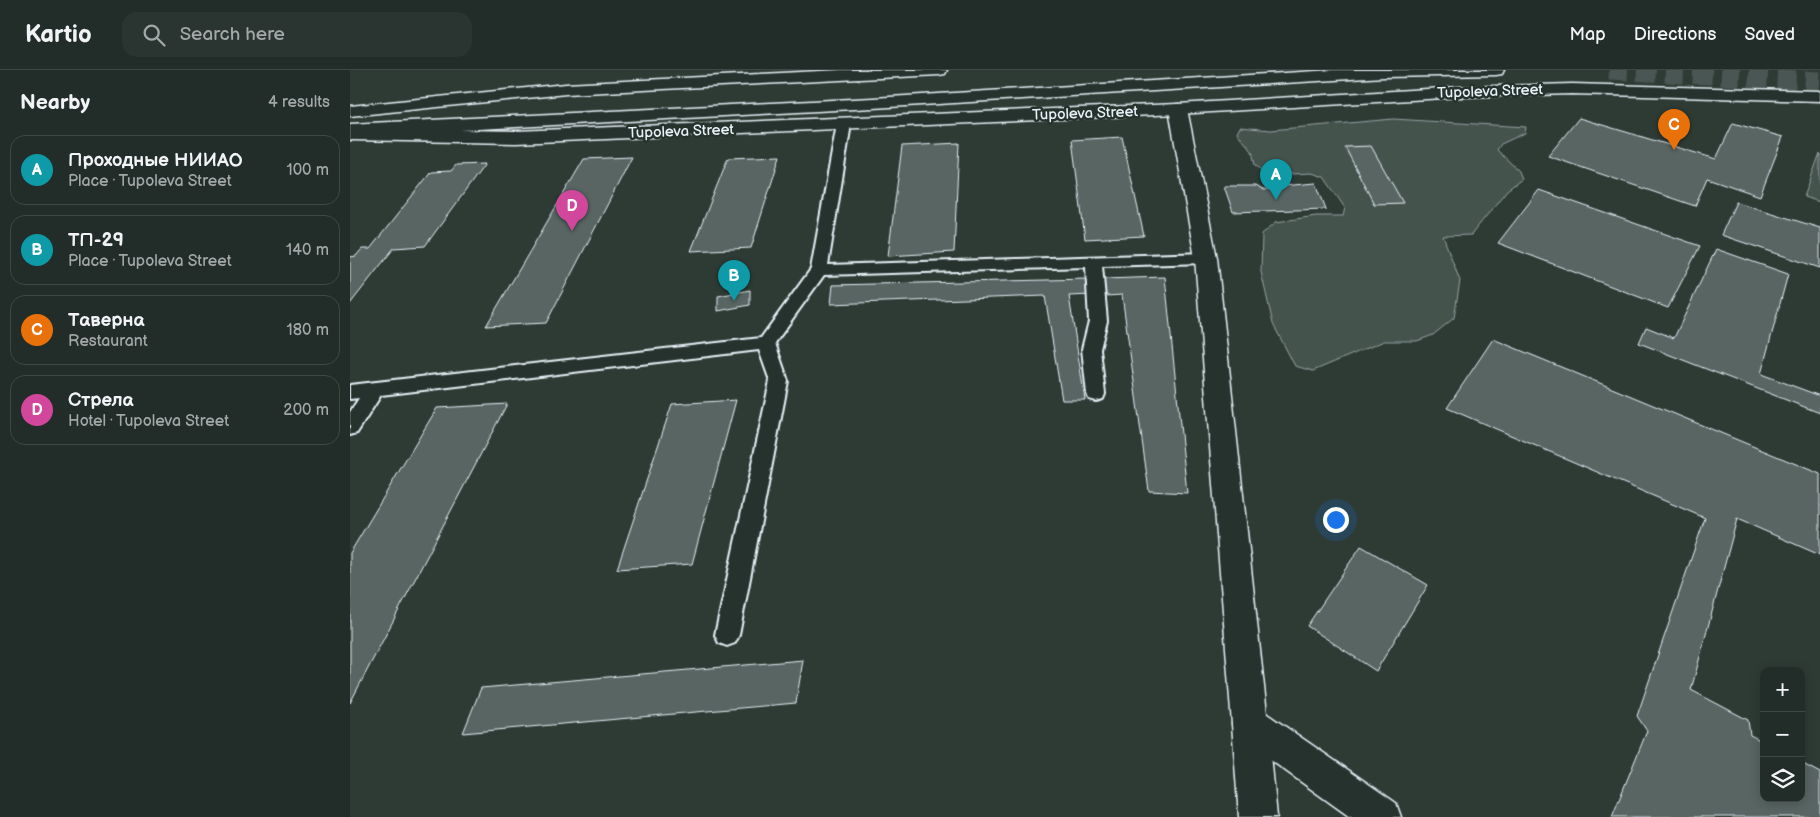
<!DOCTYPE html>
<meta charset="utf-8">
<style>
body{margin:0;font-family:"Balsamiq Sans",sans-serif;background:#2a3430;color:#f1f3f6}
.controls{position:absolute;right:15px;bottom:15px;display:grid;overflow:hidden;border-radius:10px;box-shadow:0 2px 12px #0003}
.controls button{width:45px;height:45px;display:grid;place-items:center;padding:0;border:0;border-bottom:1px solid #3f4845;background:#222c28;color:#f1f3f6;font:25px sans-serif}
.you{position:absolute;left:985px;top:449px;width:18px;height:18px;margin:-12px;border:4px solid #fff;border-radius:50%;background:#1a73e8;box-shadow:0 0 0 8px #1a73e833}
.badge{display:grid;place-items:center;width:32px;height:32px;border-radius:50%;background:#d93025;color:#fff;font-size:16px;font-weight:700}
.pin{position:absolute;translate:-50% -41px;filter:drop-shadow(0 1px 2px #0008)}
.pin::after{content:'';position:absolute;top:26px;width:18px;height:15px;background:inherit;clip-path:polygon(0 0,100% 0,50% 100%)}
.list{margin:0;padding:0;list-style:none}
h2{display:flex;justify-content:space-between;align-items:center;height:65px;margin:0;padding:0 20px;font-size:21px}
h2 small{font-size:16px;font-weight:400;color:#a2a7a8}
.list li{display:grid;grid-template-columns:32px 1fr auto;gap:15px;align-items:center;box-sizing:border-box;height:70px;margin:0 10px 10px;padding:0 10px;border:1px solid #3f4845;border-radius:15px}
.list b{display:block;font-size:19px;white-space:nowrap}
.list p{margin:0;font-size:16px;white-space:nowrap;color:#a2a7a8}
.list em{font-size:16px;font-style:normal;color:#a2a7a8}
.icon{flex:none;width:28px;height:28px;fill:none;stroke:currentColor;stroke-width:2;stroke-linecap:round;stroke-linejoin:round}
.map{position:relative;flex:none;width:1470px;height:747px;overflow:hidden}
header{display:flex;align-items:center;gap:30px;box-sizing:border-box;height:70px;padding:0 25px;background:#222c28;border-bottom:1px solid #3f4845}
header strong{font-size:24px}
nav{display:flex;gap:28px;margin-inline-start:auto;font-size:18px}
.search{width:350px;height:45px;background:#2a3430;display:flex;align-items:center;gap:12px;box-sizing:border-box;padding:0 18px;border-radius:15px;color:#a2a7a8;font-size:19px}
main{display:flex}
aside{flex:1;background:#222c28}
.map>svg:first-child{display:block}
.green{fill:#45524e;stroke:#96a2a3}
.building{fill:#596563;stroke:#e8f1f8}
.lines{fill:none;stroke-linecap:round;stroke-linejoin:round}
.primary-tunnel{stroke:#4a5652;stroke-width:19;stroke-dasharray:19 9;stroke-linecap:butt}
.service-casing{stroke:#e8f1f8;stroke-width:4}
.minor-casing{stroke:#e8f1f8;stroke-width:3}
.tertiary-casing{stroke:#e8f1f8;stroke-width:3}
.secondary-casing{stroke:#e8f1f8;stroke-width:3}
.primary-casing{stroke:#e8f1f8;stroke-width:3}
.service{fill:#26332d;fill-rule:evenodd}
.minor{fill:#26332d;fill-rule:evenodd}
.tertiary{fill:#26332d;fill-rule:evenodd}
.secondary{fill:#26332d;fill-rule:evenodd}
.primary{fill:#26332d;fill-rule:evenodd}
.labels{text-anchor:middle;stroke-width:5;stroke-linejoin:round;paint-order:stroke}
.far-street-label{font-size:15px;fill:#e8f1f8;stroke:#26332d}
</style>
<header>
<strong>Kartio</strong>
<div class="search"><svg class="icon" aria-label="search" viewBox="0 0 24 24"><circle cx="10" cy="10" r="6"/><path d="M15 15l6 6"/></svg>Search here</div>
<nav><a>Map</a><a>Directions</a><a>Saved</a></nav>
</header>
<main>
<aside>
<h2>Nearby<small>4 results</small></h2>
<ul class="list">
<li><span class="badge" style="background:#0f9aa8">A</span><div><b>Проходные НИИАО</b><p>Place · Tupoleva Street</p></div><em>100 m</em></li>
<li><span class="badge" style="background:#0f9aa8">B</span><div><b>ТП-29</b><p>Place · Tupoleva Street</p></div><em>140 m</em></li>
<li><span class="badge" style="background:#e8710a">C</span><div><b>Таверна</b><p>Restaurant</p></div><em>180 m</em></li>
<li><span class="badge" style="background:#d1479c">D</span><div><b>Стрела</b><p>Hotel · Tupoleva Street</p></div><em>200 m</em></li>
</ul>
</aside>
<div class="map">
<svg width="1470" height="747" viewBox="0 0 1470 747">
<rect width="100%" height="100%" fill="#2e3b35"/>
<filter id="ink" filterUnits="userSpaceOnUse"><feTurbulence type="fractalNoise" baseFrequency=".02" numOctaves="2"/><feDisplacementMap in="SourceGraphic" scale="10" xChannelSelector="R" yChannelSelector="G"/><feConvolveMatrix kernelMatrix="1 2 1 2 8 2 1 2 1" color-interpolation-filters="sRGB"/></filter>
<g filter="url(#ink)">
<path class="green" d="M1043,49L1176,57L1175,63L1151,74L1147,80L1169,101L1172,109L1157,120L1121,165L1093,166L1110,211L1104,248L1083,265L1067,271H1034L963,301L945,296L923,254L911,202L912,164L926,152L966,146H993L995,138L974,107L962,103L924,105L912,101L905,95L902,81L887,63L890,57L921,60Z
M1470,83V132L1454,127Z"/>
<path class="building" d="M1229,48L1366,89L1383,53L1433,67L1410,126L1357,108L1345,136L1198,86Z
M772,67L794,166L735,169L722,70Z
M609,73L604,182L538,186L552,76Z
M1021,76L1053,133L1024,134L995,77Z
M430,86L401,178L341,181L378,88Z
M282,87L196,253L136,256L234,89Z
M135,94L75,176L44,178L0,234V187L6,186L12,179H20L81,102L101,101L106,95Z
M966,113L976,139L883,142L874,116H906L913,120H929L932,116Z
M1189,120L1350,176L1318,238L1148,173Z
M1386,132L1470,158V198L1371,165Z
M1366,179L1438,204L1411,304L1470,326V343L1289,273L1296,257L1324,268Z
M815,207L837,423L799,421L772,225L756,226L753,209Z
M739,209L742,225L719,226L735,330H712L695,226L481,234L483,215Z
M400,220V235L368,241V226Z
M1143,269L1470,404V485L1387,449L1341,620L1398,650L1400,665L1414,672V728H1451V693L1470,703V747H1262L1297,661L1287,646L1355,448L1097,338Z
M386,330L342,494L267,499L322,334Z
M157,334L0,633V483L87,338Z
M1011,476L1078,515L1026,601L957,556Z
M453,590L446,633L113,663L131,618Z"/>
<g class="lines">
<path class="primary-tunnel" d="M1259,0L1470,11"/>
<defs>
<path id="service" d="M494,50L501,54L478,195L856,183L862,184L864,188L862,192L856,193L752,196L757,251L750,279L755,324L753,329L746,331L739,329L737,324L732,279L739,251L736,197L474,205L425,273L438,311L389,565L385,573L377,576L369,573L365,565L420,311L409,280L31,325L7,363L0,365V342L9,328L0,329V315L411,268L461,199L487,54Z"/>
<path id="minor" d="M900,636L913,642L918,654L927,747H889L882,654L887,642Z"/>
<path id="tertiary" d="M828,34L834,35L837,39L867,188L917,644L1046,733L1051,747H1000L887,666L882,654L845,188L819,39L822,35Z"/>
<path id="secondary" d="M490,0H597L595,4L589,5L216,24L0,46V36L216,14Z
M1222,14L1470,21V31L1222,24L1111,27L828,44L166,73L0,70V58L166,61L828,34L1111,17Z"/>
<path id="primary" d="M983,0H1154L1152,4L1146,5L1034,7L523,38L0,66V54L523,28Z"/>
</defs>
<use href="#service" class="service-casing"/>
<use href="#minor" class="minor-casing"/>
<use href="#tertiary" class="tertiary-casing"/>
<use href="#secondary" class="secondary-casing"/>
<use href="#primary" class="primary-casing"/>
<use href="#service" class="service"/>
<use href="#minor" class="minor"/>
<use href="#tertiary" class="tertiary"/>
<use href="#secondary" class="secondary"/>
<use href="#primary" class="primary"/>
</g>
</g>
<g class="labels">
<g class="far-street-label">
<text transform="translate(1140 21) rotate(-2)" y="5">Tupoleva Street</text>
<text transform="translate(735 43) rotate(-2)" y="5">Tupoleva Street</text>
<text transform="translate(331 61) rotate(-2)" y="5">Tupoleva Street</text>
</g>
</g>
</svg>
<div class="controls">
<button>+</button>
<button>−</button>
<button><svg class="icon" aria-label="layers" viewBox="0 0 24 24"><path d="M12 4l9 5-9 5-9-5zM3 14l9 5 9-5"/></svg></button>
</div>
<div class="you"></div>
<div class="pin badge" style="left:926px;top:130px;background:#0f9aa8">A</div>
<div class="pin badge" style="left:384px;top:231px;background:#0f9aa8">B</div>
<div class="pin badge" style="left:1324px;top:80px;background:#e8710a">C</div>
<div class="pin badge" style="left:222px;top:161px;background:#d1479c">D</div>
</div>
</main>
